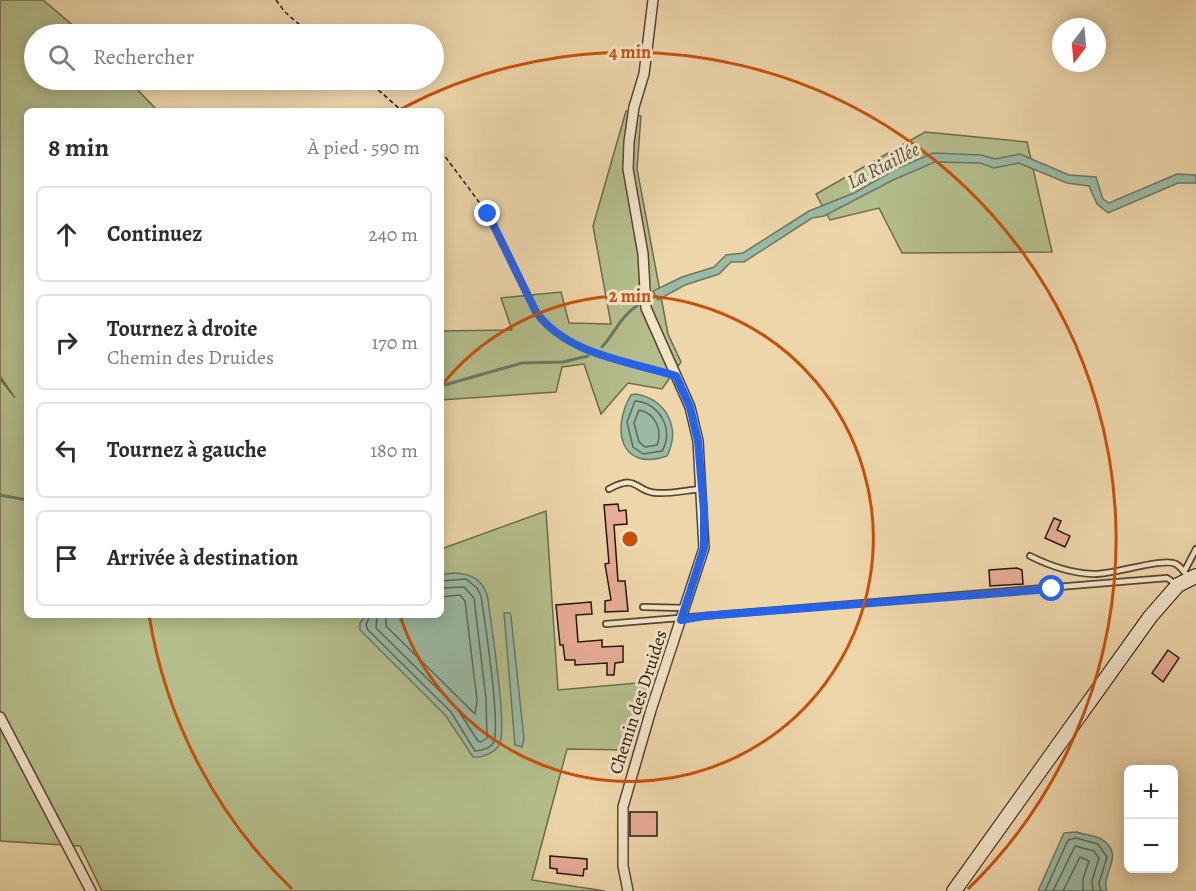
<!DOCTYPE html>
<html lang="fr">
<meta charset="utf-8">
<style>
body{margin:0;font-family:Alegreya,serif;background:#f2f2f3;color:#2b2b33}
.controls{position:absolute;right:18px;bottom:18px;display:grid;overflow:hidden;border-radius:9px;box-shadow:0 3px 15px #0003}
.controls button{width:54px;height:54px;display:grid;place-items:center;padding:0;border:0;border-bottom:2px solid #e1e1e2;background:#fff;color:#2b2b33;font:30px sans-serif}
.compass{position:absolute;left:1052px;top:18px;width:54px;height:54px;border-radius:50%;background:#fff;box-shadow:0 3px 15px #0003;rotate:196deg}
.stop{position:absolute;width:18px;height:18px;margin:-14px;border:4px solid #2563eb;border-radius:50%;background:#fff}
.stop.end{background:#2563eb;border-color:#fff;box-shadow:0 2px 6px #0008}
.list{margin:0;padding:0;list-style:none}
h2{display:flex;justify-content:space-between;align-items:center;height:78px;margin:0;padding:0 24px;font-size:26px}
h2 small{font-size:20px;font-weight:400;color:#7c7c81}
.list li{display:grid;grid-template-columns:39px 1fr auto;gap:18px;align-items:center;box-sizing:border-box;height:96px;margin:0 12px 12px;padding:0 12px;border:2px solid #e1e1e2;border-radius:9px}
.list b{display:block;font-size:22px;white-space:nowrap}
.list p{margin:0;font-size:20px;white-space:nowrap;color:#7c7c81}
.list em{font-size:20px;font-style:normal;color:#7c7c81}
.icon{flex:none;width:33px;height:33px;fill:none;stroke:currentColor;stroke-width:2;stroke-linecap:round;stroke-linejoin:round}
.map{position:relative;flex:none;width:1196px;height:891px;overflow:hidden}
.search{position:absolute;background:#fff;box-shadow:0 3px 15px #0003;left:24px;top:24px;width:420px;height:66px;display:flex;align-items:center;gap:15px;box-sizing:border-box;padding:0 21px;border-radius:33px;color:#7c7c81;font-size:22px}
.panel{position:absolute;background:#fff;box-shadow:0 3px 15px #0003;left:24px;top:108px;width:420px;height:510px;border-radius:9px}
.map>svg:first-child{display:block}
.green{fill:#b4be8c;stroke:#6c6a4a;stroke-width:1.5}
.water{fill:#9abaa3;stroke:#6a7865;stroke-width:1.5}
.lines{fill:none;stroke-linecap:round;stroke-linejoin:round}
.shore{stroke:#5e6856;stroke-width:1.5}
.stream{stroke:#6a7865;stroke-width:3}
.building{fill:#e8ac96;stroke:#231608;stroke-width:1.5}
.lane-casing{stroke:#564630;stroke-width:8}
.street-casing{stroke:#564630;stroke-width:12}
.secondary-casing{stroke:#231608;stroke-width:16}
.path{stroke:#231608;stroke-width:1.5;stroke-dasharray:4.5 3;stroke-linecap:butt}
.lane{stroke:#f3e4c8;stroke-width:4.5}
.street{stroke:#f3e4c8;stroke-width:9}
.secondary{stroke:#f3e4c8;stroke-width:14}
.route{stroke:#2563eb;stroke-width:8}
.ring{fill:none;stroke:#ca4f0b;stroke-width:3}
.labels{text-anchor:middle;stroke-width:6;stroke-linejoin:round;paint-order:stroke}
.street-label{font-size:18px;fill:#231608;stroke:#f3e4c8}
.water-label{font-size:20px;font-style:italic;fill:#4d4f3e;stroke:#f3e4c8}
.centre{fill:#ca4f0b;stroke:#f3e4c8;stroke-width:3}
.ring-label{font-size:18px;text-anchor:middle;font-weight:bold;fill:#ca4f0b;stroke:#f3e4c8;stroke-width:6;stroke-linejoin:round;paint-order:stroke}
</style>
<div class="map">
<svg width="1196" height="891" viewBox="0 0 1196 891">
<rect width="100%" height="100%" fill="#edd6aa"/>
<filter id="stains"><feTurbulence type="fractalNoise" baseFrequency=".00333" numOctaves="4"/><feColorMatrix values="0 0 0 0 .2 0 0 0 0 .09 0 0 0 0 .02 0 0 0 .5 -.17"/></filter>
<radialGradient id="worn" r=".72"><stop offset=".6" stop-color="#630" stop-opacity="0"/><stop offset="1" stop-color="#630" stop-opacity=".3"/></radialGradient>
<path class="green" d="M0,0H43L83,34H34V80H128L158,111H27V615H441V549L546,511L558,690L648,682L628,750L567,749L532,880L605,891H102L80,846L0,841V379L15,398L0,376Z
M626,111L641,116L637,169L668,334L681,362L662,389L628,383L601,414L584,364L562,367L556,392L441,400V331L512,330L501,298L561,292L569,323L611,324L593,226Z
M925,132L1027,142L1052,252L902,253L879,208L830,220L816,194Z"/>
<path class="water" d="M933,153L981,155L995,159L1020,154L1069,175L1096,177L1103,199L1109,203L1177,174L1196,175V183H1178L1108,213L1097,204L1089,186L1067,183L1019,163L994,168L980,163L935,162L893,180L824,216L812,218L744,262H731L719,274L685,285L658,300L653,291L682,277L714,267L726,255L743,253L809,211L854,193L896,169Z
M636,394C667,400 681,428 667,456C620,472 611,429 631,395Z
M453,573C471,573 484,580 488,599C491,626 507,723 500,743C496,753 482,758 473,757L446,716L360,630V623L366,615H441V575Z
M504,613H510L511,617L524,739L522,747L515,745Z
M1077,832C1084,835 1094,835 1101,839C1127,854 1100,874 1107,891H1038L1064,833Z"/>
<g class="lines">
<path class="shore" d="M635,401C659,402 675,430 662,451L643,454L633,447L627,422Z
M639,410C655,413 663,430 657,445L645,447L639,442L634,423Z
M370,615L366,625L368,630L451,712L475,751C481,751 492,748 494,741C500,721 485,621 481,596L477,588L466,579L441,581
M377,615L376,628L456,707L478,741L481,742L487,738L486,699L474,598L464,587L441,588
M386,615V626L475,714L477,700L465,601L460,595L441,597
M1045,891L1068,840L1076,838L1098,844L1107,857L1099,883L1101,891
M1053,891L1075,846L1094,851L1099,858L1092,881L1093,891
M1063,891L1080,857L1089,861L1083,879V891"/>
<path class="stream" d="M602,347C617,330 619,318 638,305
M441,386L522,363L563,362L588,356
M0,495L27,500"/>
</g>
<path class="building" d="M618,504L619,511L626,510L627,524L614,525L618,581H625L628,611L605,612V601L611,600L605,564L609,563L604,505Z
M1054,518L1061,521L1057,530L1070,536L1065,547L1045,538Z
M1017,568L1022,570L1023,584L990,586L989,570Z
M591,602L592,614L576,615L578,642L602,640V647L623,646V662L615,663L614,675H607V663L575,665V660H565L563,645H560L556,605Z
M1168,650L1179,658L1163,682L1152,673Z
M630,812H657V836H630Z
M550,856L587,859V869H584L583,876L557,873V869L550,868Z"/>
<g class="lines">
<defs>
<path id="lane" d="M609,489C639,473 634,492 657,493C671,494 687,490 701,489
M1030,556C1050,566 1069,573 1093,574C1113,575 1163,557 1176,564C1181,567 1186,574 1189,578
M1184,572L1196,549
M643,607L685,608
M606,624L1167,578L1176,584"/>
<path id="street" d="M0,717L91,891
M628,891L623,866V807L651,710L704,548L698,441L690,407L646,308L643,254L628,169L629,142L634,107L644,74L653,0"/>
<path id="secondary" d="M954,891L1150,617L1178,585L1196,576"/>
</defs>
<use href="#lane" class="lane-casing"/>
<use href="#street" class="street-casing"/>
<use href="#secondary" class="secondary-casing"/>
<path class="path" d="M276,0L285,12L310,34
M367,80L402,111
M441,151L488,214L536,312C565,352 619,358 664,372"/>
<use href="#lane" class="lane"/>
<use href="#street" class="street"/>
<use href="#secondary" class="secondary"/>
</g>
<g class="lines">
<path class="route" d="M488,214L536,312C567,355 629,361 676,376L690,407L698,441L704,511V548L681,620L704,616L1052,589"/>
</g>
<g class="ring">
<path d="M441 386A243 243 0 1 1 400 616"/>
<path d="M292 889A487 487 0 0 1 149 615M401 109A487 487 0 0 1 968 889"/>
</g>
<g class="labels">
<g class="street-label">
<text transform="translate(638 702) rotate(-72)" y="6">Chemin des Druides</text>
</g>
<g class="water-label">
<text transform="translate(883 165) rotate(-27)" y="7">La Riaillée</text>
</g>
</g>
<circle cx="630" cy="539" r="9" class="centre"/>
<g class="ring-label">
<text x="630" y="58">4 min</text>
<text x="630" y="302">2 min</text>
</g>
<rect width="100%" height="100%" filter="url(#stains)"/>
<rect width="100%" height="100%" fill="url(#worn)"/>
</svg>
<div class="controls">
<button>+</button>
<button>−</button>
</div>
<svg class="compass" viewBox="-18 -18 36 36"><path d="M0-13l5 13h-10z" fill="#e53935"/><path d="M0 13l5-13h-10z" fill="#7c7c81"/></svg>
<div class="stop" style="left:1052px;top:589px"></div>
<div class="stop end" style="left:488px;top:214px"></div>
<div class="search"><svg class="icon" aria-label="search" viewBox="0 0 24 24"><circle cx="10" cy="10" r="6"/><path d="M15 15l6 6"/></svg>Rechercher</div>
<section class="panel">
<h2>8 min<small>À pied · 590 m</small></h2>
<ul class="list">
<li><svg class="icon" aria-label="ahead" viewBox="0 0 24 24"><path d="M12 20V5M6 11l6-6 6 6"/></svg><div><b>Continuez</b></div><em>240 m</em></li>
<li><svg class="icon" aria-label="right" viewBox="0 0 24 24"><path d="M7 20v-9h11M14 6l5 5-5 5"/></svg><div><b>Tournez à droite</b><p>Chemin des Druides</p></div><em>170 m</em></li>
<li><svg class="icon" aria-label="left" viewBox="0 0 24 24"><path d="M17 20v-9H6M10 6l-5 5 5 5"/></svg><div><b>Tournez à gauche</b></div><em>180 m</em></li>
<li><svg class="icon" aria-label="arrive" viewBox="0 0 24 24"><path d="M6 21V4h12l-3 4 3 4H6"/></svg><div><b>Arrivée à destination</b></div></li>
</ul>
</section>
</div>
